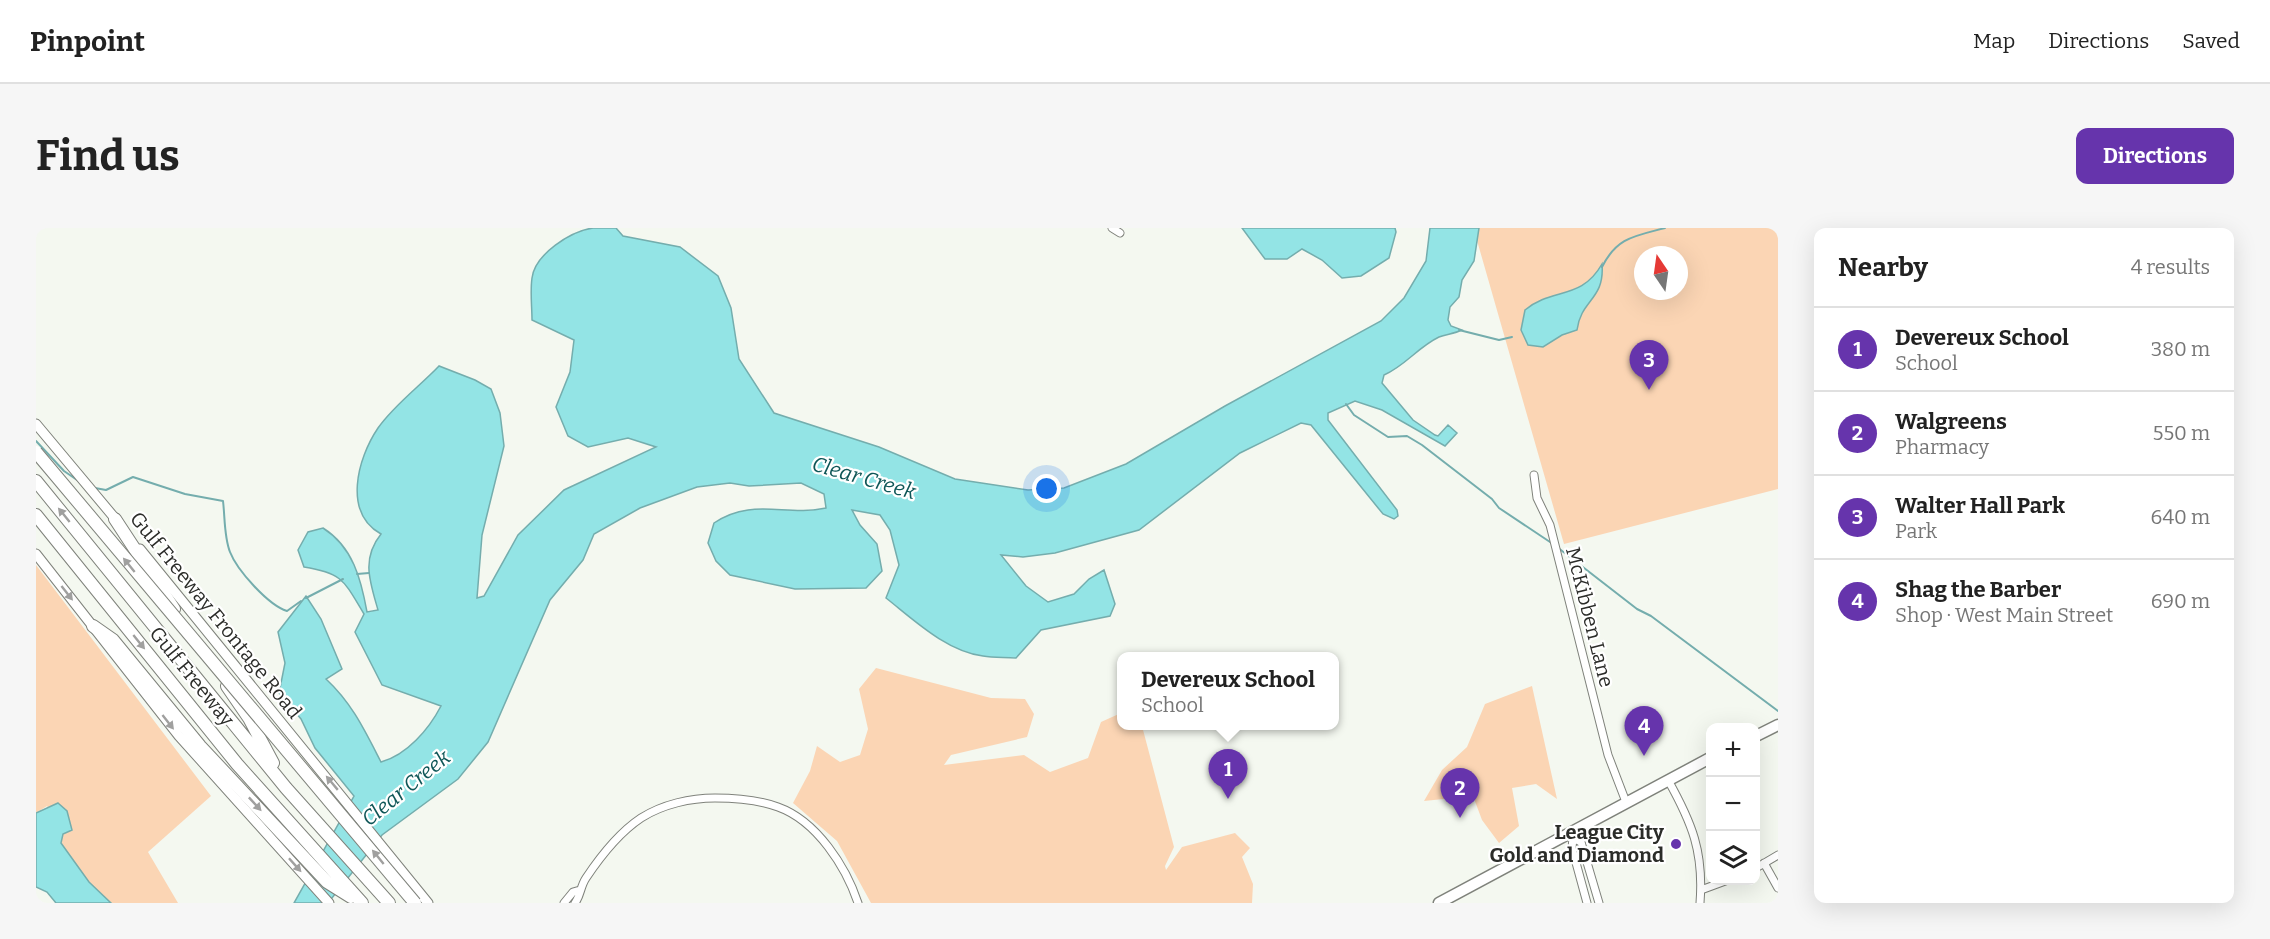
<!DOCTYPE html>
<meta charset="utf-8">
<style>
body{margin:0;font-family:Bitter,serif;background:#f6f6f6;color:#222}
.controls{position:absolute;right:18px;bottom:18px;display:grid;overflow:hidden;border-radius:12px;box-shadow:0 6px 24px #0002}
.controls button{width:54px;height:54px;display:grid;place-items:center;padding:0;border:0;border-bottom:2px solid #e0e0e0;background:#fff;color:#222;font:30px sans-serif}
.compass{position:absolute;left:1598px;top:18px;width:54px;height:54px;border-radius:50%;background:#fff;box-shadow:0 6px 24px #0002;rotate:347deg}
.you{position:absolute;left:1011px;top:261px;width:21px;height:21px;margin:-15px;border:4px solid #fff;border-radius:50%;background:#1a73e8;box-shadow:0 0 0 9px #1a73e833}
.badge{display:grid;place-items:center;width:39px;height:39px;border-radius:50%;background:#6634ac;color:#fff;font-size:20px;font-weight:700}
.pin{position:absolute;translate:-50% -50px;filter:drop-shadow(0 2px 3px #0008)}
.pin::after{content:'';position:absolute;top:32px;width:21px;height:18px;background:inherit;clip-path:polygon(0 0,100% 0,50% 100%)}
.popup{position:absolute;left:1081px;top:424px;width:222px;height:78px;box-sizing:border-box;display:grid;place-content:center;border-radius:12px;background:#fff;filter:drop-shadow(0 2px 4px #0005);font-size:20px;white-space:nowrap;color:#767676}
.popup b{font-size:22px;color:#222}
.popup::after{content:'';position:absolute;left:50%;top:100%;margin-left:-12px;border:12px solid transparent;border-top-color:#fff}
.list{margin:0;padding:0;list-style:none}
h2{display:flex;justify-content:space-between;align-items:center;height:78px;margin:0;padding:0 24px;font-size:26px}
h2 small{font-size:20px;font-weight:400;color:#767676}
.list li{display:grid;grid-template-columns:39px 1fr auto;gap:18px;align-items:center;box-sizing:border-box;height:84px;padding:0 24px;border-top:2px solid #e0e0e0}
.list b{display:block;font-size:22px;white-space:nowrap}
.list p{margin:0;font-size:20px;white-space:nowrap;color:#767676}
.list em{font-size:20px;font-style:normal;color:#767676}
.icon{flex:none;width:33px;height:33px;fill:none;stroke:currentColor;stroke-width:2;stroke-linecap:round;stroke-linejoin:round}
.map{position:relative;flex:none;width:1742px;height:675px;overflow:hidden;border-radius:12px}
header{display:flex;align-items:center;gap:36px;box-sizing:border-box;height:84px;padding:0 30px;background:#fff;border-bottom:2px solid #e0e0e0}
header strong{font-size:28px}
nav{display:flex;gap:33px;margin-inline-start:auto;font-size:21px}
.intro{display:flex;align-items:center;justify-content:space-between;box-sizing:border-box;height:144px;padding:0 36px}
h1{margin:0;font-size:42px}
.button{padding:15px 27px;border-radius:12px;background:#6634ac;color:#fff;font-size:21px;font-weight:700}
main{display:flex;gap:36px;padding:0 36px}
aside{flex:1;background:#fff;border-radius:12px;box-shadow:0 6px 24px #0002}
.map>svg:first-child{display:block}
.green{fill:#fbd5b4;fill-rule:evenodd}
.water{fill:#93e4e5;stroke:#74adad;stroke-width:1.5}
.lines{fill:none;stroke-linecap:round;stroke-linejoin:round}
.stream{stroke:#74adad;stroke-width:2}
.minor-casing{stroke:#7f827b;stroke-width:9}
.secondary-casing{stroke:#7f827b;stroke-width:11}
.primary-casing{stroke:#7f827b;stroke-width:13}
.motorway-casing{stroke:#7f827b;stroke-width:14}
.minor{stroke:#fff;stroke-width:7}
.secondary{stroke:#fff;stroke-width:9}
.primary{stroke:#fff;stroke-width:10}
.motorway{stroke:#fff;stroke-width:12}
.motorway-bridge-casing{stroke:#7f827b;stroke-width:14;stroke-linecap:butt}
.motorway-bridge{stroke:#fff;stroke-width:12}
.oneway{fill:#a0a09f}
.poi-dot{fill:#6634ac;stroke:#fff;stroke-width:2}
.labels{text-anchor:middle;stroke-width:4.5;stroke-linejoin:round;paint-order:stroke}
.street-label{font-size:20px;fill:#2b2c29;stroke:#fff}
.poi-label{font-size:20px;font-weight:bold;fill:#2b2c29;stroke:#fff;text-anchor:end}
.water-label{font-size:21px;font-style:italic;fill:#0e5657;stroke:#fff}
</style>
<header>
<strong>Pinpoint</strong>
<nav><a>Map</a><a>Directions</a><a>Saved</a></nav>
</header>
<div class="intro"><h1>Find us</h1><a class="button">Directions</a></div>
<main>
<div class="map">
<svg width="1742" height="675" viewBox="0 0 1742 675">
<rect width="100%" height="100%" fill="#f4f8f0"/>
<path class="green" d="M1443,0H1742V261L1528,316L1440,9ZM1607,27H1643V63H1607Z
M0,337L175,568L112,624L142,675H75L53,654L25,615L27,606L11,578L0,585Z
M840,440L955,470L989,471L998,486L991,509L915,527L908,537L988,527L1014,544L1052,530L1065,494L1085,485L1086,498H1106L1138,619L1129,638L1130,642L1146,619L1199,605L1214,620L1206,629L1217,656L1216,675H835L801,613L757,575L774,543L781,518L804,534L824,527L832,501L823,461Z
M1496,458L1521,571L1500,556L1476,560L1483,598L1463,615L1446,592L1437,568L1388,573L1406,542L1431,519L1449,476Z"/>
<path class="water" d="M557,0H580L587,8L644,19L682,48L695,80L703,131L738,185L843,219L919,251L992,262L1028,260L1090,236L1189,178L1345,93L1368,70L1390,33L1394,0H1443L1438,33L1426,52L1423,69L1414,79L1412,92L1415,98L1426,102C1418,106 1410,106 1403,109C1382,119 1369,138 1348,147L1346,155L1377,192L1399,207L1402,208L1412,197L1421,205L1409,218L1346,182L1319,173L1292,185V192L1361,282L1362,288L1358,291L1347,286L1275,197L1265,195L1204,225L1103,302L1019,325L987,329L965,327L990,358L1012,374L1038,366L1053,351L1068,342L1079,376L1074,388L1005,402L980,430C969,429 958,430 947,428C910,423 878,392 850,370L863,337L854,302L844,287L816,282L824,297L841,316L846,343L830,360L759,361L694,347L680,333L672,315L678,295C716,269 750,289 790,280L788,266L765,255L713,258L694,255L661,259L604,280L558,306L547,332L514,372L452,514L422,551L346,607L292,675H258L318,568L279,520L265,491L243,465L249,435L242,404L270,368L285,391L306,441L290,451C316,475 329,503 345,534C371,527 393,501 405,478L346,457L319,404L328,386C308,353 307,345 268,339L262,322L272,304L287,300C317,319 325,351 331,384L342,382C334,354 325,331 345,306C307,285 321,231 342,200C358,177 384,158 403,138L439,152L455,161L464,185L468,218L446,307L441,370L448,368L482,307L528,262L620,219L592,210L552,219L532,208L520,179L534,144L538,112L496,92C496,79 494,64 496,50C499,26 535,3 557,0Z
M1206,0H1359L1360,4L1353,30L1325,48L1306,50L1286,32L1266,21L1251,31H1229Z
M1566,36C1569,72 1545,71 1541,102L1526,107L1507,119L1492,117L1485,102L1489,82C1516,59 1545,73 1566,36Z
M22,575L31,583L36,602L27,606L25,615L53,654L75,675H20L11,664L0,659V585Z"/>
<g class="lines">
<path class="stream" d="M1566,39C1581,9 1599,8 1629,0
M1423,102L1463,112L1476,109
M1310,176L1318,187L1352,209L1371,208L1386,217L1456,271L1463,280L1517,316
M0,213L28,243L44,254
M59,260L70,262L97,249L149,266L187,273C189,289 188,309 194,324C201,342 232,377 251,383L265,373
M1521,319L1601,381L1615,388L1742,483
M321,346L333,345
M270,370L307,351"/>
<defs>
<path id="minor" d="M1076,0L1084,5
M1498,247L1501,270L1514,297L1572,527L1590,574
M1632,552C1656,595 1668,624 1664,675
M1534,605L1537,610L1545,614L1563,675
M1537,610L1536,620L1551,675
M1728,635L1742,660
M1720,640L1742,627
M1665,662L1692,652
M528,675L537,664L544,662
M539,675C545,667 544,659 550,650C564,629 584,604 605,590C627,576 655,570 679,570C700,570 723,572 742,579C781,593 810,639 822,675"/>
<path id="secondary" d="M0,196L82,294
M104,321L392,675
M0,326L143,508L293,675"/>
<path id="primary" d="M1720,508L1742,497
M1403,675L1674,530"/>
<path id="motorway" d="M0,253L250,560L353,675
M0,287L201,536L326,675
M79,291L138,381
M57,398L77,412L164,518L291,654L315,669
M191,458L213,490L237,535"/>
</defs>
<use href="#minor" class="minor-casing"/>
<use href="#secondary" class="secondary-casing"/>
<use href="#primary" class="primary-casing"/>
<use href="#motorway" class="motorway-casing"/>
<use href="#minor" class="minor"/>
<use href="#secondary" class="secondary"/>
<use href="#primary" class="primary"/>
<use href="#motorway" class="motorway"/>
<defs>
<path id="motorway-bridge" d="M0,224L379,675"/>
</defs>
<use href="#motorway-bridge" class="motorway-bridge-casing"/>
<use href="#motorway-bridge" class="motorway-bridge"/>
</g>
<defs><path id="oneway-solid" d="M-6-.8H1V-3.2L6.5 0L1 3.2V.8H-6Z" transform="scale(1.5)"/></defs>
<g class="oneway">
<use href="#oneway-solid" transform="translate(28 287) rotate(-129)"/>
<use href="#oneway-solid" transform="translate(93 337) rotate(-129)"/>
<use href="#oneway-solid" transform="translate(31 365) rotate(52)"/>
<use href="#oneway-solid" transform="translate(103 414) rotate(51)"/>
<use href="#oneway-solid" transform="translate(132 494) rotate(52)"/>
<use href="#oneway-solid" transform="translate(296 555) rotate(-130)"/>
<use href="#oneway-solid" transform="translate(219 576) rotate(47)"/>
<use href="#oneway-solid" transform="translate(342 629) rotate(-129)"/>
<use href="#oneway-solid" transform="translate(259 637) rotate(48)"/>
</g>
<circle class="poi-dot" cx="1640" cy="616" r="6"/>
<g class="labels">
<g class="street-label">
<text transform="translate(180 387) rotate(51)" y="7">Gulf Freeway Frontage Road</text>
<text transform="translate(1554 389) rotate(76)" y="7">McKibben Lane</text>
<text transform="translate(156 448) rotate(51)" y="7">Gulf Freeway</text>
</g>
<g class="poi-label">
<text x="1628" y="611">League City<tspan x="1628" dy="23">Gold and Diamond</tspan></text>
</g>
<g class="water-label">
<text transform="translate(828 250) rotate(16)" y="7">Clear Creek</text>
<text transform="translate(370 560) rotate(-39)" y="7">Clear Creek</text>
</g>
</g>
</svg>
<div class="controls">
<button>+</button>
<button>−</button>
<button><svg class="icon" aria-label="layers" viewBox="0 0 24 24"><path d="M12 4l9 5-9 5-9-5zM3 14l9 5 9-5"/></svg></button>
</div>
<svg class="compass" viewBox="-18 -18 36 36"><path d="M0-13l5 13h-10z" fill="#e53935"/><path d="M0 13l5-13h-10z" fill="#767676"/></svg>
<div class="you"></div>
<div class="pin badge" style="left:1192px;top:571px">1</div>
<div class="popup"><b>Devereux School</b>School</div>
<div class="pin badge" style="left:1424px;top:590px">2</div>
<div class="pin badge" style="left:1613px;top:162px">3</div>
<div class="pin badge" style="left:1608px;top:528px">4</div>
</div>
<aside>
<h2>Nearby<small>4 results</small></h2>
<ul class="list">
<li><span class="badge">1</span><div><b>Devereux School</b><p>School</p></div><em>380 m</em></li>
<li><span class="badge">2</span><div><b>Walgreens</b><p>Pharmacy</p></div><em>550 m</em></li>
<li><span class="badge">3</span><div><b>Walter Hall Park</b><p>Park</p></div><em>640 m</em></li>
<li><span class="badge">4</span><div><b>Shag the Barber</b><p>Shop · West Main Street</p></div><em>690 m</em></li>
</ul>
</aside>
</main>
